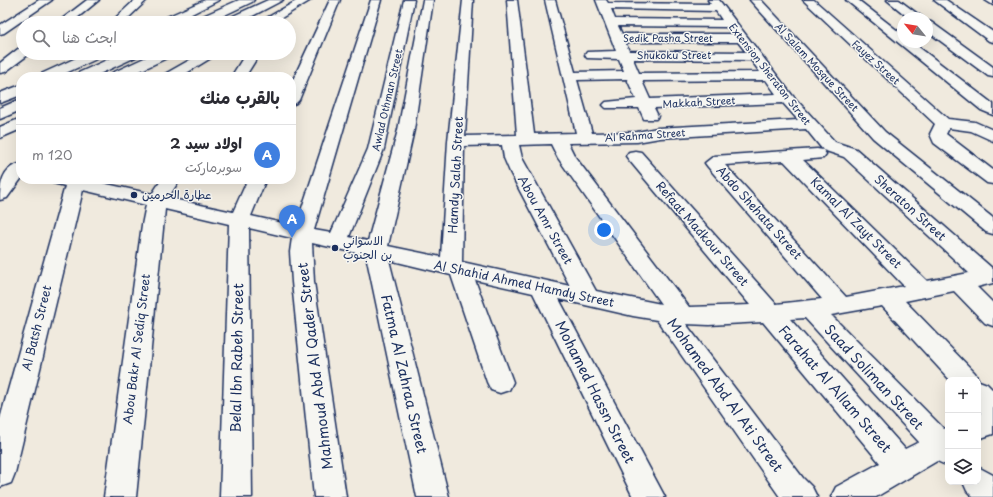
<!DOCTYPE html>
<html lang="ar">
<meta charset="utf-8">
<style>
body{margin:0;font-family:"Playpen Sans","Playpen Sans Arabic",sans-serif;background:#f7f7f7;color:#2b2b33;direction:rtl}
.controls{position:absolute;right:12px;bottom:12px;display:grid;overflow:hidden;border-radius:8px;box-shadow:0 4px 16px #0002}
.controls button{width:36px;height:36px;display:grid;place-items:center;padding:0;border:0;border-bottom:1px solid #e1e1e2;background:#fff;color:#2b2b33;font:20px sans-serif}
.compass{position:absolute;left:897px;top:12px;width:36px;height:36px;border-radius:50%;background:#fff;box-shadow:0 4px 16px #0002;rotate:300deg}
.you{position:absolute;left:604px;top:230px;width:14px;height:14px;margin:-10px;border:3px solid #fff;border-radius:50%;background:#1a73e8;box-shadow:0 0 0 6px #1a73e833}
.badge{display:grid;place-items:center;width:26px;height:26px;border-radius:50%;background:#1b2f5e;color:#fff;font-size:13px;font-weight:700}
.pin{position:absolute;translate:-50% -33px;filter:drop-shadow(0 1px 2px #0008)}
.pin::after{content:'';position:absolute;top:21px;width:14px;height:12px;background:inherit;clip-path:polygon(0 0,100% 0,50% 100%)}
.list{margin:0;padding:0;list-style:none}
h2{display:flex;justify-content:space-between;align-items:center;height:52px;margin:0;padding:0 16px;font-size:17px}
h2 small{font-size:13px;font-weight:400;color:#7c7c81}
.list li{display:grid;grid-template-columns:26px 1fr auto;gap:12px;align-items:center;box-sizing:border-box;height:60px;padding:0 16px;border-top:1px solid #e1e1e2}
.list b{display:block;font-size:15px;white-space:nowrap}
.list p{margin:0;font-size:13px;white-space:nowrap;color:#7c7c81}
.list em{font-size:13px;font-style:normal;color:#7c7c81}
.icon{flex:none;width:22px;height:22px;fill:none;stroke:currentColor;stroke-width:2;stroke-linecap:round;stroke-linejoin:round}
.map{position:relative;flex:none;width:993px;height:497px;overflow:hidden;direction:ltr}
.search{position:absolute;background:#fff;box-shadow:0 4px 16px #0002;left:16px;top:16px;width:280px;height:44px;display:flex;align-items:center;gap:10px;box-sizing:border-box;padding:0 14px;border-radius:22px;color:#7c7c81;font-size:15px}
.panel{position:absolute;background:#fff;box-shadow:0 4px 16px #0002;left:16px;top:72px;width:280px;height:112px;border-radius:16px;direction:rtl}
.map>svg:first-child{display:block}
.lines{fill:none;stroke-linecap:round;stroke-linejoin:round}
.minor-casing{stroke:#1b2f5e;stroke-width:3}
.motorway-casing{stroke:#1b2f5e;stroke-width:3}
.minor{fill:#f6f6f2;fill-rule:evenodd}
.motorway{fill:#f6f6f2;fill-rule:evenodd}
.poi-dot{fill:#1b2f5e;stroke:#f6f6f2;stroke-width:1.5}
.labels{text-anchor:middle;stroke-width:3;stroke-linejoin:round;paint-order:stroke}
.far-street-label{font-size:10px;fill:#1b2f5e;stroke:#f6f6f2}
.street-label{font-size:12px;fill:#1b2f5e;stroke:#f6f6f2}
.poi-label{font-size:12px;fill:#1b2f5e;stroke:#f6f6f2;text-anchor:start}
.near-street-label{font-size:14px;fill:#1b2f5e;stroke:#f6f6f2}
</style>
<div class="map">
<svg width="993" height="497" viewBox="0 0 993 497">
<rect width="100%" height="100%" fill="#f0eade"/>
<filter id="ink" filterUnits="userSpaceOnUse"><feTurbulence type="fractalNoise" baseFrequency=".025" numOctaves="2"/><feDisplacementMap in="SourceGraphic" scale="8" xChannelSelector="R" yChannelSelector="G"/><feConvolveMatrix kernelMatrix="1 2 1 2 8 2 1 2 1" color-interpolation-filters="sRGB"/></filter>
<g filter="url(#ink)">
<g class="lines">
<defs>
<path id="minor" d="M39,0H52L4,33L0,34V25Z
M87,0H99L71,23H57Z
M135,0H147L123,23H110Z
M205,0H219L174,23H158L160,20Z
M298,0H311L273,23H258Z
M330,0H340L299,100L296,103L291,105V84Z
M371,0H381L314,230L331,233L368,149L404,0H414L384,149L349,237L368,241L398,130L423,0H433L414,130L388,246L441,257L448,141L463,0H473L465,136L517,135L507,0H517L534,134L576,133L545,0H555L575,72L624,71L619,59L587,58L585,55L587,52L616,51L596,0H606L608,3L711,4L708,0H719L792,95L835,142L856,149L993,269V283L977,287L993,303V326L985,323L954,291L905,301L975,373L979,381L987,384L993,390V434L978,439V415L981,413L978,410V380H950L882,306L831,315L944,429L948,427V466L937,461L876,497H831L836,487L880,463L763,322L709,325L686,324L803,478L812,487L817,497H780L657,320L633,316L559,299L665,497H633L533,293L475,280L513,382L509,390L500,393L491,390L487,382L451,275L389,260L449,497H417L366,255L312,243L314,282L346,497H314L292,282L290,252L292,238L249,228L252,497H220L229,224L165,209L136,497H104L142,225L146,205L83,190L15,473L11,483L0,487V419L65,186L53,183L50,179H84L152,194L162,179H180L168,198L233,212L248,179H266L251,216L296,226ZM611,9L716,11L722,20L615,19ZM618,26L727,27L733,34H622ZM625,42H738L746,52L629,51ZM633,59L751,60L760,72L639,73ZM627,79L636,99L606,102L603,105L606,108H639L644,119H656L658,116L654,108L783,103L798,120L657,128L637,132L592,133L577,80ZM766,80L776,94L650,99L642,81ZM806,129L823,150L844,157L969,273L927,281L803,160L823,158L826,154L823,150L817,149L714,156L705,163L708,167L822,299L776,304L641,152L635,151L629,152L626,156L629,160L750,305L689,307L575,157L568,143L637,142L660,138ZM551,144L558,158L661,304L596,291L522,158L519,145ZM502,145L504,158L510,172L570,286L462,262L464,146ZM784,161L904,286L846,297L725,165ZM805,318L919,442L905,449L790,319Z
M750,0H761L885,132L993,218V234L986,232L873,138Z
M803,0H814L948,119L975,122L993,130V141L971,131L949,128L946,134L993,170V184L987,183L934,143L930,134L935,124Z
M846,0H858L903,35V42H912L993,104V115L981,110Z
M887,0H899L923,18H909Z
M934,0H946L993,32V42L989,41Z
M985,0H993V5Z
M927,21L931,22L993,67V77L988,76L927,31Z
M23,48V53H29L28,55L5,72L0,73V63L18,49Z
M87,53H105L103,56L57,77H39L41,74Z
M202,53H219L180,77H163L165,74Z
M246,53H260L245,77H231Z
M21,85V95L0,103V93Z
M19,164H21V179L7,198L0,200C0,185 2,168 19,164Z
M978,467L993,475V497H973L967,491L963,482H978Z"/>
<path id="motorway" d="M239,0H254L252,2L208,23H192L194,20Z
M268,0H283L239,23H231L229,20L231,17Z
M122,53H140L138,56L93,77H74L76,74Z
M155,53H173L171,56L127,77L110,76L112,73Z
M21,99V110L0,119V108Z
M21,118V129L0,138V127Z"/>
</defs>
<use href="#minor" class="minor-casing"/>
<use href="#motorway" class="motorway-casing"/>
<use href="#minor" class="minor"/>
<use href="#motorway" class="motorway"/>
</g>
</g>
<g class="poi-dot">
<circle cx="134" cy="195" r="4"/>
<circle cx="335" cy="248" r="4"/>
</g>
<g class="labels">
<g class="far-street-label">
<text x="668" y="42">Sedik Pasha Street</text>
<text x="674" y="59">Shukoku Street</text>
<text transform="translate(876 62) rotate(42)" y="4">Fayez Street</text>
<text transform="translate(817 67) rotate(47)" y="4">Al Salam Mosque Street</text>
<text transform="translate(770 74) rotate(52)" y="4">Extension Sheraton Street</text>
<text transform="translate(387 100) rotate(-77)" y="4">Awlad Othman Street</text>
<text transform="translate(699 102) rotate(-3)" y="4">Makkah Street</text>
<text transform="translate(645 135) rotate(-4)" y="4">Al Rahma Street</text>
</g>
<g class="street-label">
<text transform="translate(456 175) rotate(-87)" y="4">Hamdy Salah Street</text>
<text transform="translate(910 208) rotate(42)" y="4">Sheraton Street</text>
<text transform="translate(759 213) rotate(48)" y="4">Abdo Shehata Street</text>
<text transform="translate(545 220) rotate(61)" y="4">Abou Amr Street</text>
<text transform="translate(856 223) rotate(45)" y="4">Kamal Al Zayt Street</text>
<text transform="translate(702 234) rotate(49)" y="4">Refaat Madkour Street</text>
<text transform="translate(524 284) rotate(12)" y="4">Al Shahid Ahmed Hamdy Street</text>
<text transform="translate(37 328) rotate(-76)" y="4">Al Batsh Street</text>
<text transform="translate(137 349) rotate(-83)" y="4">Abou Bakr Al Sediq Street</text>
</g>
<g class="poi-label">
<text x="142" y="199">عطارة الحرمين</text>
<text x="343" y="245">الاسواني<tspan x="343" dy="14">بن الجنوب</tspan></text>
</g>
<g class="near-street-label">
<text transform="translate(237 358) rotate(-89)" y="5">Belal Ibn Rabeh Street</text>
<text transform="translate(315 366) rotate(-97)" y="5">Mahmoud Abd Al Qader Street</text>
<text transform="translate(404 374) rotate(77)" y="5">Fatma Al Zahraa Street</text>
<text transform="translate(874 377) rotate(47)" y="5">Saad Soliman Street</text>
<text transform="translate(835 389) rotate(49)" y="5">Farahat Al Allam Street</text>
<text transform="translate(595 392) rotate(63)" y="5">Mohamed Hassn Street</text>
<text transform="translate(725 395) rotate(54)" y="5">Mohamed Abd Al Ati Street</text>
</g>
</g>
</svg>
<div class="controls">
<button>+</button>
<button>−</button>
<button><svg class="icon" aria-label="layers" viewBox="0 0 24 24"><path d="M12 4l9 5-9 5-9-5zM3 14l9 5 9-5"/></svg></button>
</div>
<svg class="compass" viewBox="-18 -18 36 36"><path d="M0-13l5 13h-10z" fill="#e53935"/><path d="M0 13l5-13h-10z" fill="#7c7c81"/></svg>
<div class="you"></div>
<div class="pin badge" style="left:292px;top:238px;background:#3f7fe0">A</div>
<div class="search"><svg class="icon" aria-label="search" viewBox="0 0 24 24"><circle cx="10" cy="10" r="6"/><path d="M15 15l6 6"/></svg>ابحث هنا</div>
<section class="panel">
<h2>بالقرب منك<small></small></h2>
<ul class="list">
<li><span class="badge" style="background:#3f7fe0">A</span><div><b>اولاد سيد 2</b><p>سوبرماركت</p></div><em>120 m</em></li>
</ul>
</section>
</div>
